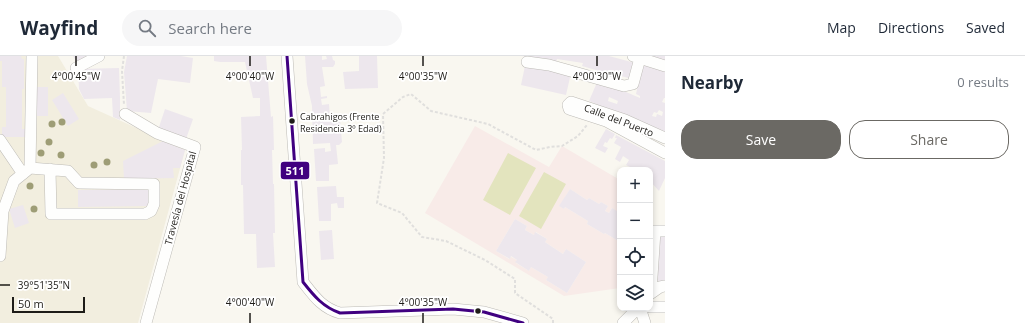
<!DOCTYPE html>
<meta charset="utf-8">
<style>
body{margin:0;font-family:"Open Sans",sans-serif;background:#f6f6f7;color:#1f2937}
.controls{position:absolute;right:12px;bottom:12px;display:grid;overflow:hidden;border-radius:8px;box-shadow:0 2px 6px #0003}
.controls button{width:36px;height:36px;display:grid;place-items:center;padding:0;border:0;border-bottom:1px solid #e0e1e3;background:#fff;color:#1f2937;font:20px sans-serif}
.scale{position:absolute;left:12px;bottom:10px;width:73px;box-sizing:border-box;padding-left:4px;border:2px solid #1e1c18;border-top:0;font-size:11px;line-height:14px;white-space:nowrap;color:#1e1c18;-webkit-text-stroke:3px #fff;paint-order:stroke}
.list{margin:0;padding:0;list-style:none}
h2{display:flex;justify-content:space-between;align-items:center;height:52px;margin:0;padding:0 16px;font-size:17px}
h2 small{font-size:13px;font-weight:400;color:#747a83}
.actions{display:flex;gap:8px;padding:12px 16px}
.actions a{flex:1;padding:9px 0;border:1px solid #6b6964;border-radius:16px;text-align:center;font-size:14px;color:#6b6964}
.actions .main{background:#6b6964;color:#fff}
.icon{flex:none;width:22px;height:22px;fill:none;stroke:currentColor;stroke-width:2;stroke-linecap:round;stroke-linejoin:round}
.map{position:relative;flex:none;width:665px;height:267px;overflow:hidden}
header{display:flex;align-items:center;gap:24px;box-sizing:border-box;height:56px;padding:0 20px;background:#fff;border-bottom:1px solid #e0e1e3}
header strong{font-size:19px}
nav{display:flex;gap:22px;margin-inline-start:auto;font-size:14px}
.search{width:280px;height:36px;background:#f6f6f7;display:flex;align-items:center;gap:10px;box-sizing:border-box;padding:0 14px;border-radius:22px;color:#747a83;font-size:15px}
main{display:flex}
aside{flex:1;background:#fff}
.map>svg:first-child{display:block}
.built{fill:#f2eedf}
.education{fill:#f8ebe8;fill-rule:evenodd}
.green{fill:#e3e4be}
.building{fill:#ede7ed;fill-rule:evenodd}
.lines{fill:none;stroke-linecap:round;stroke-linejoin:round}
.minor-casing{stroke:#bdbbb6;stroke-width:12}
.path{stroke:#e0dfdd;stroke-width:2;stroke-dasharray:3 2;stroke-linecap:butt}
.minor{stroke:#fefefd;stroke-width:11}
.bus-1-casing{stroke:#fff;stroke-width:6}
.bus-1{stroke:#400080;stroke-width:3}
.tree{fill:#9e9d76}
.ticks{fill:none;stroke:#1e1c18;stroke-width:1.5}
.bus-dot{fill:#1e1c18;stroke:#fff;stroke-width:1.5}
.labels{text-anchor:middle;stroke-width:3.5;stroke-linejoin:round;paint-order:stroke}
.bus-label{font-size:9px;fill:#1e1c18;stroke:#fff;text-anchor:start}
.street-label{font-size:10px;fill:#1e1c18;stroke:#fff}
.ticks-label{font-size:10px;text-anchor:middle;fill:#1e1c18;stroke:#fff;stroke-width:3.5;stroke-linejoin:round;paint-order:stroke}
.line-badge{stroke:#fff;stroke-width:1.5}
.badge-label{font-size:11px;text-anchor:middle;font-weight:bold;fill:#fff}
</style>
<header>
<strong>Wayfind</strong>
<div class="search"><svg class="icon" aria-label="search" viewBox="0 0 24 24"><circle cx="10" cy="10" r="6"/><path d="M15 15l6 6"/></svg>Search here</div>
<nav><a>Map</a><a>Directions</a><a>Saved</a></nav>
</header>
<main>
<div class="map">
<svg width="665" height="267" viewBox="0 0 665 267">
<rect width="100%" height="100%" fill="#f9f7f0"/>
<path class="built" d="M0,0H58L88,50L185,94L138,267H0Z"/>
<path class="education" d="M475,70L549,111L562,90L620,124V160L612,152L609,157L605,155L608,150L601,146L599,148L589,142L587,144L570,133L560,150L564,153L565,151L588,165L587,168L604,178L605,177L620,186V232L564,240L425,157ZM515,163L527,170L525,174L534,179L536,176L547,183L545,186L563,198L566,193L586,206L567,237L546,224L548,221L531,211L529,215L516,207L517,204L511,201L509,203L496,195Z"/>
<path class="green" d="M508,97L536,112L510,159L483,144Z
M544,116L566,128L541,173L519,160Z"/>
<path class="building" d="M0,0H21L22,3H24V33H22V73H26V81H2V71H6V31H2V5H0Z
M73,0H86L77,6Z
M127,0H181L193,2L190,27L158,23L151,57L127,55L124,16Z
M214,0H266L271,61L273,60L274,94H272L273,128H274L275,177H273L275,211L257,212L256,178H244L243,129H241V94H242L241,61L260,60V42H253L245,6H220L214,5Z
M305,0H322V4L327,3L326,0H332L333,4L335,5V8L333,11H322L325,30L320,31L321,41L327,40V42L321,43L322,49L329,48L330,64L340,63L342,86L339,89H336L338,108L329,109V125H316L314,93L325,92V96L331,95L330,87L313,88L312,50L307,28Z
M359,0H377L378,32L345,33L343,16L359,15Z
M522,0H609L635,7L632,23L621,20L620,26L609,23L610,18L582,10L583,7L557,3L556,7Z
M651,0H665V5Z
M643,7L665,14V42H664L662,46L665,47V77L589,45L598,24L640,42V40L636,38ZM609,41L618,45L617,48L608,45ZM659,54L663,56L662,60L657,58L656,61L652,60L654,56L657,57Z
M525,10L571,17L566,39L521,29Z
M119,12L120,42V64L113,61L112,42L84,43L79,33L78,13Z
M36,31H48V60H37Z
M63,37L79,63L68,70L52,44Z
M165,53L193,63L186,83L158,74Z
M606,73L615,78L612,83L610,82L607,87L605,86L603,90L608,92L605,97L595,92Z
M616,79L665,105V122L659,135L650,125V114H631L632,112L626,109L629,104L623,100L620,106L615,103L621,91L614,87L617,82H615Z
M163,85L185,94L180,112H173L174,122L124,123L123,105Z
M336,130L337,141H344V152H338L337,147L331,148V165H319L317,131Z
M148,133L149,150L78,151V134Z
M570,133L587,144L589,142L599,148L601,146L608,150L605,155L609,157L612,152L620,157L619,159L620,160V186L605,177L604,178L587,168L588,165L565,151L564,153L559,150Z
M23,149L29,167L15,172L9,153Z
M515,163L527,170L525,174L534,179L535,176L547,183L545,186L563,198L566,193L586,206L567,237L546,224L548,221L531,211L529,215L515,206L517,204L511,200L510,203L496,195Z
M332,174L334,203L321,204L319,175Z
M659,179H665V226L656,225Z"/>
<g class="lines">
<defs>
<path id="minor" d="M287,0L303,226C314,240 322,252 340,257L453,253L484,256L523,267
M633,0L665,10
M527,6L549,9L624,30L633,28L640,2
M76,12L99,0
M125,58L157,77L195,91L146,267
M665,82L625,64L571,46L568,49L569,53L606,65L665,97
M0,84L23,118
M30,112L68,115L79,127L154,128V148L151,155L145,158H51L50,113
M0,200L3,155L14,125L30,112L32,0
M651,236L655,175H665
M650,238L660,231L665,230
M650,251H665
M640,252L645,267
M623,267L638,252"/>
</defs>
<use href="#minor" class="minor-casing"/>
<path class="path" d="M124,0L122,15L124,49
M553,267V263L515,237V223L485,204L446,185L422,181L402,157L377,147L384,102L383,58L403,41L411,38L431,55L488,68L536,94L550,91L562,90L578,80L587,69"/>
<use href="#minor" class="minor"/>
<defs>
<path id="bus-1" d="M287,0L303,226C314,240 323,251 340,257L453,253L484,256L523,267"/>
</defs>
<use href="#bus-1" class="bus-1-casing"/>
<use href="#bus-1" class="bus-1"/>
</g>
<g class="tree">
<circle cx="62" cy="66" r="3.5"/>
<circle cx="52" cy="68" r="3.5"/>
<circle cx="49" cy="86" r="3.5"/>
<circle cx="41" cy="97" r="3.5"/>
<circle cx="61" cy="99" r="3.5"/>
<circle cx="107" cy="106" r="3.5"/>
<circle cx="94" cy="109" r="3.5"/>
<circle cx="30" cy="130" r="3.5"/>
<circle cx="34" cy="153" r="3.5"/>
</g>
<path class="ticks" d="M76,0V10M250,0V10M423,0V10M597,0V10M0,229H10M250,257V267M423,257V267"/>
<g class="bus-dot">
<circle cx="292" cy="65" r="3.5"/>
<circle cx="478" cy="255" r="3.5"/>
</g>
<g class="labels">
<g class="bus-label">
<text x="300" y="64">Cabrahigos (Frente<tspan x="300" dy="12">Residencia 3º Edad)</tspan></text>
</g>
<g class="street-label">
<text transform="translate(619 64) rotate(21)" y="4">Calle del Puerto</text>
<text transform="translate(180 142) rotate(-75)" y="4">Travesía del Hospital</text>
</g>
</g>
<g class="ticks-label">
<text x="76" y="24">4°00'45"W</text>
<text x="250" y="24">4°00'40"W</text>
<text x="423" y="24">4°00'35"W</text>
<text x="597" y="24">4°00'30"W</text>
<text x="44" y="233">39°51'35"N</text>
<text x="250" y="250">4°00'40"W</text>
<text x="423" y="250">4°00'35"W</text>
</g>
<rect class="line-badge" x="280" y="105" width="30" height="19" rx="4" fill="#400080"/>
<g class="badge-label">
<text x="295" y="119">511</text>
</g>
</svg>
<div class="controls">
<button>+</button>
<button>−</button>
<button><svg class="icon" aria-label="locate" viewBox="0 0 24 24"><circle cx="12" cy="12" r="6"/><path d="M12 2v4M12 18v4M2 12h4M18 12h4"/></svg></button>
<button><svg class="icon" aria-label="layers" viewBox="0 0 24 24"><path d="M12 4l9 5-9 5-9-5zM3 14l9 5 9-5"/></svg></button>
</div>
<div class="scale">50 m</div>
</div>
<aside>
<h2>Nearby<small>0 results</small></h2>
<ul class="list">
</ul>
<div class="actions"><a class="main">Save</a><a>Share</a></div>
</aside>
</main>
